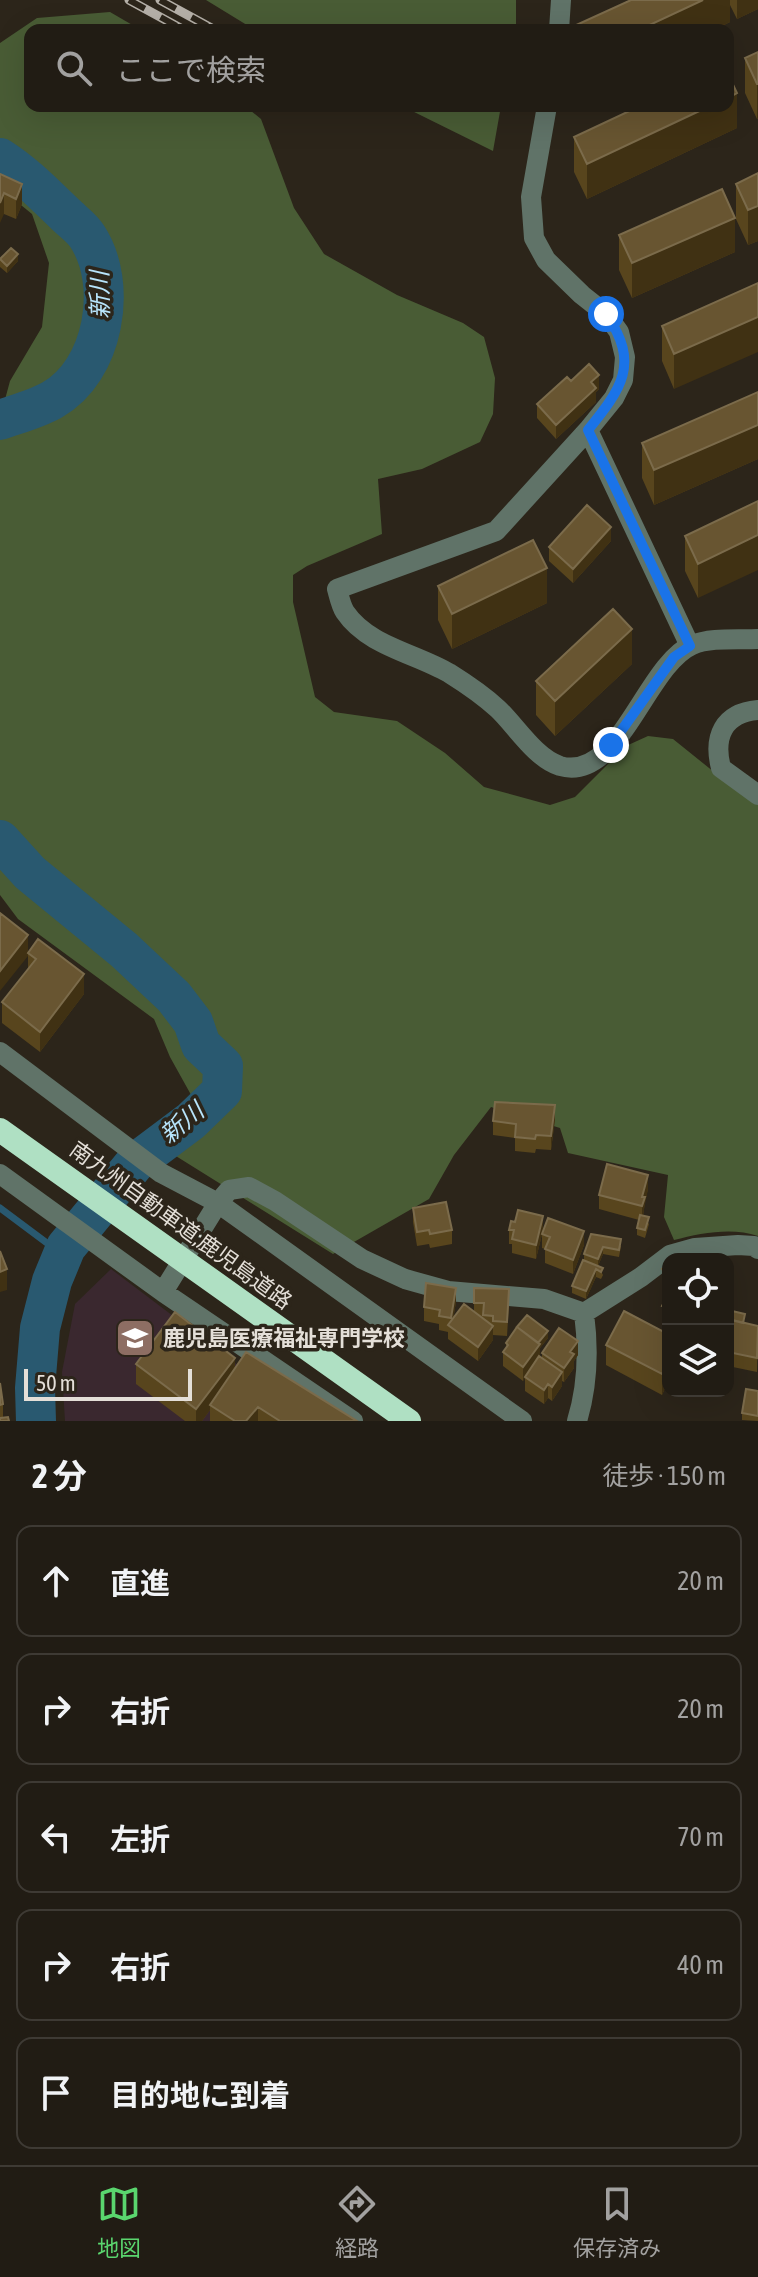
<!DOCTYPE html>
<html lang="ja">
<meta charset="utf-8">
<style>
body{margin:0;font-family:"Asap Condensed","Noto Sans JP",sans-serif;background:#29251d;color:#f1f3f6}
.controls{position:absolute;right:24px;bottom:24px;display:grid;overflow:hidden;border-radius:16px;box-shadow:0 8px 32px #0002}
.controls button{width:72px;height:72px;display:grid;place-items:center;padding:0;border:0;border-bottom:2px solid #3e3a34;background:#211c14;color:#f1f3f6;font:40px sans-serif}
.scale{position:absolute;left:24px;bottom:20px;width:168px;box-sizing:border-box;padding-left:8px;border:4px solid #e4dfd8;border-top:0;font-size:22px;line-height:28px;white-space:nowrap;color:#e4dfd8;-webkit-text-stroke:6px #2c251a;paint-order:stroke}
.stop{position:absolute;width:24px;height:24px;margin:-18px;border:6px solid #1a73e8;border-radius:50%;background:#fff}
.stop.end{background:#1a73e8;border-color:#fff;box-shadow:0 2px 8px #0008}
.list{margin:0;padding:0;list-style:none}
h2{display:flex;justify-content:space-between;align-items:center;height:104px;margin:0;padding:0 32px;font-size:34px}
h2 small{font-size:26px;font-weight:400;color:#a2a1a0}
.list li{display:grid;grid-template-columns:52px 1fr auto;gap:24px;align-items:center;box-sizing:border-box;height:112px;margin:0 16px 16px;padding:0 16px;border:2px solid #3e3a34;border-radius:16px}
.list b{display:block;font-size:30px;white-space:nowrap}
.list em{font-size:26px;font-style:normal;color:#a2a1a0}
.icon{flex:none;width:44px;height:44px;fill:none;stroke:currentColor;stroke-width:2;stroke-linecap:round;stroke-linejoin:round}
.map{position:relative;flex:none;width:758px;height:1421px;overflow:hidden}
.search{position:absolute;background:#211c14;box-shadow:0 8px 32px #0002;left:24px;right:24px;top:24px;height:88px;display:flex;align-items:center;gap:20px;box-sizing:border-box;padding:0 28px;border-radius:16px;color:#a2a1a0;font-size:30px}
.sheet{height:744px;background:#211c14}
nav{display:flex;justify-content:space-around;align-items:center;box-sizing:border-box;height:112px;border-top:2px solid #3e3a34;background:#211c14;font-size:22px;color:#a2a1a0}
nav a{display:grid;justify-items:center;gap:4px}
nav .on{color:#5ad56e}
.map>svg:first-child{display:block}
.education{fill:#3a282f}
.forest{fill:#495c35}
.lines{fill:none;stroke-linecap:round;stroke-linejoin:round}
.stream{stroke:#295970;stroke-width:7}
.river{stroke:#295970;stroke-width:40}
.minor{stroke:#607368;stroke-width:20}
.rail-casing{stroke:#b5b0a8;stroke-width:9}
.rail{stroke:#2c251a;stroke-width:6;stroke-dasharray:18;stroke-linecap:butt}
.highway-bridge{stroke:#afe0c3;stroke-width:24}
.wall{fill:#58451d}
.shaded-wall{fill:#403113}
.building{fill:#685531;stroke:#7b6b4b;stroke-width:2}
.route{stroke:#1a73e8;stroke-width:10}
.labels{text-anchor:middle;stroke-width:7;stroke-linejoin:round;paint-order:stroke}
.street-label{font-size:22px;fill:#e4dfd8;stroke:#2c251a}
.poi-label{font-size:22px;font-weight:bold;fill:#e4dfd8;stroke:#2c251a;text-anchor:start}
.water-label{font-size:24px;font-style:italic;fill:#b8e5fc;stroke:#2c251a}
</style>
<div class="map">
<svg width="758" height="1421" viewBox="0 0 758 1421">
<rect width="100%" height="100%" fill="#2c251a"/>
<path class="education" d="M111,1269L312,1421H65L62,1372L75,1304Z"/>
<path class="forest" d="M206,0H516V30H255Z
M110,12L141,30H30V106H245L261,119L294,208L324,254L397,295L463,323L484,337L495,378L493,414L480,442L422,469L378,479L382,534L307,566L293,575V602L315,697L334,712L397,721L445,753L484,787L550,805L575,797L626,746L648,736L673,739L719,776L758,802V1236C732,1227 701,1233 674,1240L664,1217L668,1175L568,1153L560,1128L491,1107L454,1155L429,1199L333,1254L163,1148L205,1120L170,1057L154,1019L18,919L0,895V418L10,381L42,327L49,263L32,214L0,188V43L37,18Z
M402,106H501L493,151Z"/>
<g class="lines">
<path class="stream" d="M0,1208L63,1255"/>
<path class="river" d="M0,158C25,174 44,194 65,214C72,221 82,228 87,236C119,284 104,371 52,400C36,409 17,414 0,420
M0,840L30,873L124,950L174,997L193,1022L201,1045L223,1066L222,1091L191,1121L135,1163L66,1247L52,1281L40,1328L35,1388L36,1421"/>
<path class="minor" d="M559,30L561,0
M547,106L531,197L534,238L546,260L582,295L606,314L619,332L625,357L623,380L614,398L588,430L496,531L337,589C339,596 341,606 345,612C368,646 415,653 449,673C465,683 484,696 498,709C516,726 535,758 560,766C619,783 646,665 692,645C711,637 737,640 758,639
M588,430L690,646
M758,710C723,713 713,737 721,768L758,795
M0,1052L161,1173L218,1203L522,1421
M0,1174L163,1292L353,1421
M163,1292L218,1203L229,1190L249,1187L275,1201L362,1259L405,1279L448,1291L544,1299L584,1313
M577,1421C588,1385 589,1351 584,1313L641,1277L670,1255L695,1248L738,1245L754,1246L758,1249"/>
<defs>
<path id="rail" d="M129,0L184,30
M160,0L215,30"/>
</defs>
<use href="#rail" class="rail-casing"/>
<use href="#rail" class="rail"/>
<path class="highway-bridge" d="M0,1130L409,1421"/>
</g>
<path class="wall" d="M631,0H758V9L737,19L730,5V22L714,30H574V26Z
M758,52V118L757,119L745,93V58Z
M737,128L587,199L574,172V137Z
M758,173V241L748,245L736,219V184Z
M1,174L22,204L16,219L4,214Z
M619,235L735,252L632,298L619,270Z
M0,259L18,261L7,273L0,267Z
M758,283L674,389L662,361V326Z
M571,381L599,389L596,392V402L556,439L537,418V404Z
M758,392V459L654,505L642,478V443Z
M758,501L698,598L685,571V536Z
M611,541L573,583L549,561V547Z
M438,586L547,603L452,649L438,620Z
M632,664L555,736L536,715V681Z
M28,952L84,994L40,1052L2,1023V1002L28,969Z
M555,1119L551,1150L536,1149L535,1153L515,1151V1138L493,1135V1121Z
M648,1189L645,1201L643,1216L649,1224L645,1238L637,1235V1228L639,1220L599,1209V1195Z
M413,1208L452,1230V1244L430,1248L429,1244L417,1246L413,1222Z
M509,1230H543L536,1259L512,1253V1244H509Z
M542,1234L584,1245L573,1274L545,1263V1249L542,1248Z
M591,1234L621,1246L619,1257L603,1254L598,1266L603,1275L601,1279L596,1277L586,1299L572,1293V1286L584,1260V1254Z
M668,1264V1285L662,1276V1269Z
M474,1288L509,1303L507,1336L493,1335V1340L478,1361L448,1339V1332L439,1330V1324L424,1321V1307L456,1302L453,1319L474,1312Z
M668,1295V1322L662,1320V1306Z
M728,1319L758,1326L757,1372L728,1366Z
M668,1334V1382L662,1395L606,1365V1345Z
M548,1338L540,1348V1357L542,1358V1353L578,1355L574,1361V1368L564,1382L562,1381V1386L552,1401L548,1398L544,1404L525,1391V1378L523,1381L503,1366V1352L506,1349V1343Z
M136,1364L235,1369L357,1421H210V1410L202,1421H185L136,1384Z
M0,1383L3,1404V1417L0,1421Z
M758,1391V1421L742,1420V1413Z"/>
<path class="shaded-wall" d="M703,0H730V22L714,30H639Z
M737,0H758V9L737,19Z
M757,84H758V118L757,119Z
M737,93V128L587,199V164L710,106H728V98Z
M22,184V204L16,219V199Z
M4,193V214L0,223V203Z
M758,206V241L748,245V210Z
M735,218V252L632,298V263Z
M18,254V261L7,273V266Z
M758,317V352L674,389V354Z
M599,375V389L596,392V402L556,439V425L591,382Z
M758,425V459L654,505V470Z
M611,527V541L573,583V569Z
M758,535V570L698,598V564Z
M547,568V603L452,649V614Z
M632,629V664L555,736V701Z
M28,935V956L0,991V971Z
M84,974V994L40,1052V1032Z
M555,1105V1119L551,1150V1136Z
M648,1175V1189L642,1220V1197Z
M543,1216V1230L536,1259V1245Z
M584,1231V1245L573,1274V1260Z
M603,1247V1254L598,1266V1259Z
M7,1269V1290L0,1292V1272Z
M596,1269V1277L586,1299V1291Z
M456,1288V1302L452,1327L451,1318Z
M493,1326V1340L478,1361V1347Z
M548,1331V1338L540,1348V1358L523,1381V1367L536,1345Z
M578,1341V1355L574,1361V1368L564,1382V1368L570,1352Z
M235,1358V1378L210,1405V1410L202,1421H196V1409Z
M668,1362V1382L662,1395V1374Z
M562,1372V1386L552,1401V1387Z
M548,1384V1398L544,1404V1390Z
M258,1407V1421H246Z"/>
<path class="building" d="M631,0H703L639,30H576L574,26Z
M758,52V84H757L745,58Z
M728,74L737,93L728,98Z
M640,106H710L587,164L574,137Z
M758,173V206L748,210L736,184Z
M0,174L22,184L16,199L4,193L0,203Z
M722,189L735,218L632,263L619,235Z
M11,248L18,254L7,266L0,259Z
M758,283V317L674,354L662,326Z
M589,364L599,375L591,382L596,388L556,425L537,404L567,377L571,381Z
M758,392V425L654,470L642,443Z
M758,501V535L698,564L685,536Z
M587,505L611,527L573,569L549,547Z
M533,540L547,568L452,614L438,586Z
M613,609L632,629L555,701L536,681Z
M0,913L28,935L0,971Z
M38,939L84,974L40,1032L2,1002L36,959L28,953Z
M495,1102L555,1105L551,1136L536,1135L535,1139L515,1137L516,1124L493,1121Z
M607,1164L648,1175L642,1197H645L642,1206L599,1195Z
M446,1202L452,1230L430,1234L429,1230L417,1232L413,1208Z
M518,1210L543,1216L536,1245L512,1239L514,1230H509L511,1221L515,1222Z
M640,1215L649,1217L645,1230L637,1228Z
M548,1218L584,1231L573,1260L545,1249L550,1237L542,1234Z
M591,1234L621,1239L619,1250L603,1247L598,1259L584,1254Z
M0,1251L7,1269L0,1272Z
M583,1260L603,1268L601,1272L596,1269L586,1291L572,1286Z
M668,1264V1278L662,1269Z
M426,1283L456,1288L451,1318L439,1316L440,1310L424,1307Z
M474,1288L509,1289L507,1322L493,1321V1316L483,1315L484,1303H474Z
M668,1295V1308L662,1306Z
M464,1304L493,1326L478,1347L448,1325Z
M624,1311L668,1334V1362L662,1374L606,1345Z
M732,1311L745,1314L743,1323L731,1320Z
M175,1312L235,1358L196,1409L136,1364Z
M527,1315L548,1331L538,1343L517,1327L516,1328Z
M728,1319L758,1326L757,1358L728,1352Z
M517,1327L540,1344L523,1367L503,1352L508,1345L506,1343Z
M559,1328L578,1341L570,1352L574,1354L564,1368L542,1353Z
M246,1352L357,1421H280L258,1407L246,1421H235L210,1405Z
M539,1356L562,1372L552,1387L548,1384L544,1390L525,1377Z
M0,1383L3,1404L0,1405Z
M746,1389L758,1391V1416L742,1413Z
M8,1417L9,1421H0V1418Z"/>
<g class="lines">
<path class="route" d="M606,314C641,364 621,389 588,430L690,646L674,657L611,745"/>
</g>
<defs>
<symbol id="university-square" viewBox="-11 -11 22 22"><rect x="-9" y="-9" width="18" height="18" rx="4" fill="#8d6e63" stroke="#2c251a"/><path d="M0-5L7-2L0 1L-7-2ZM-4 1L0 2.5L4 1V4Q0 6-4 4Z" fill="#fff"/></symbol>
</defs>
<g fill-rule="evenodd">
<use href="#university-square" x="113" y="1316" width="44" height="44"/>
</g>
<g class="labels">
<g class="street-label">
<text transform="translate(181 1225) rotate(36)" y="8">南九州自動車道;鹿児島道路</text>
</g>
<g class="poi-label">
<text x="163" y="1346">鹿児島医療福祉専門学校</text>
</g>
<g class="water-label">
<text transform="translate(100 295) rotate(-91)" y="8">新川</text>
<text transform="translate(182 1123) rotate(-40)" y="8">新川</text>
</g>
</g>
</svg>
<div class="controls">
<button><svg class="icon" aria-label="locate" viewBox="0 0 24 24"><circle cx="12" cy="12" r="6"/><path d="M12 2v4M12 18v4M2 12h4M18 12h4"/></svg></button>
<button><svg class="icon" aria-label="layers" viewBox="0 0 24 24"><path d="M12 4l9 5-9 5-9-5zM3 14l9 5 9-5"/></svg></button>
</div>
<div class="scale">50 m</div>
<div class="stop" style="left:606px;top:314px"></div>
<div class="stop end" style="left:611px;top:745px"></div>
<div class="search"><svg class="icon" aria-label="search" viewBox="0 0 24 24"><circle cx="10" cy="10" r="6"/><path d="M15 15l6 6"/></svg>ここで検索</div>
</div>
<section class="sheet">
<h2>2 分<small>徒歩 · 150 m</small></h2>
<ul class="list">
<li><svg class="icon" aria-label="ahead" viewBox="0 0 24 24"><path d="M12 20V5M6 11l6-6 6 6"/></svg><div><b>直進</b></div><em>20 m</em></li>
<li><svg class="icon" aria-label="right" viewBox="0 0 24 24"><path d="M7 20v-9h11M14 6l5 5-5 5"/></svg><div><b>右折</b></div><em>20 m</em></li>
<li><svg class="icon" aria-label="left" viewBox="0 0 24 24"><path d="M17 20v-9H6M10 6l-5 5 5 5"/></svg><div><b>左折</b></div><em>70 m</em></li>
<li><svg class="icon" aria-label="right" viewBox="0 0 24 24"><path d="M7 20v-9h11M14 6l5 5-5 5"/></svg><div><b>右折</b></div><em>40 m</em></li>
<li><svg class="icon" aria-label="arrive" viewBox="0 0 24 24"><path d="M6 21V4h12l-3 4 3 4H6"/></svg><div><b>目的地に到着</b></div></li>
</ul>
</section>
<nav>
<a class="on"><svg class="icon" aria-label="map" viewBox="0 0 24 24"><path d="M3 6l6-2 6 2 6-2v14l-6 2-6-2-6 2zM9 4v14M15 6v14"/></svg>地図</a>
<a><svg class="icon" aria-label="directions" viewBox="0 0 24 24"><path d="M12 3l9 9-9 9-9-9zM9 14v-3h6M13 9l2 2-2 2"/></svg>経路</a>
<a><svg class="icon" aria-label="saved" viewBox="0 0 24 24"><path d="M7 4h10v16l-5-4-5 4z"/></svg>保存済み</a>
</nav>
